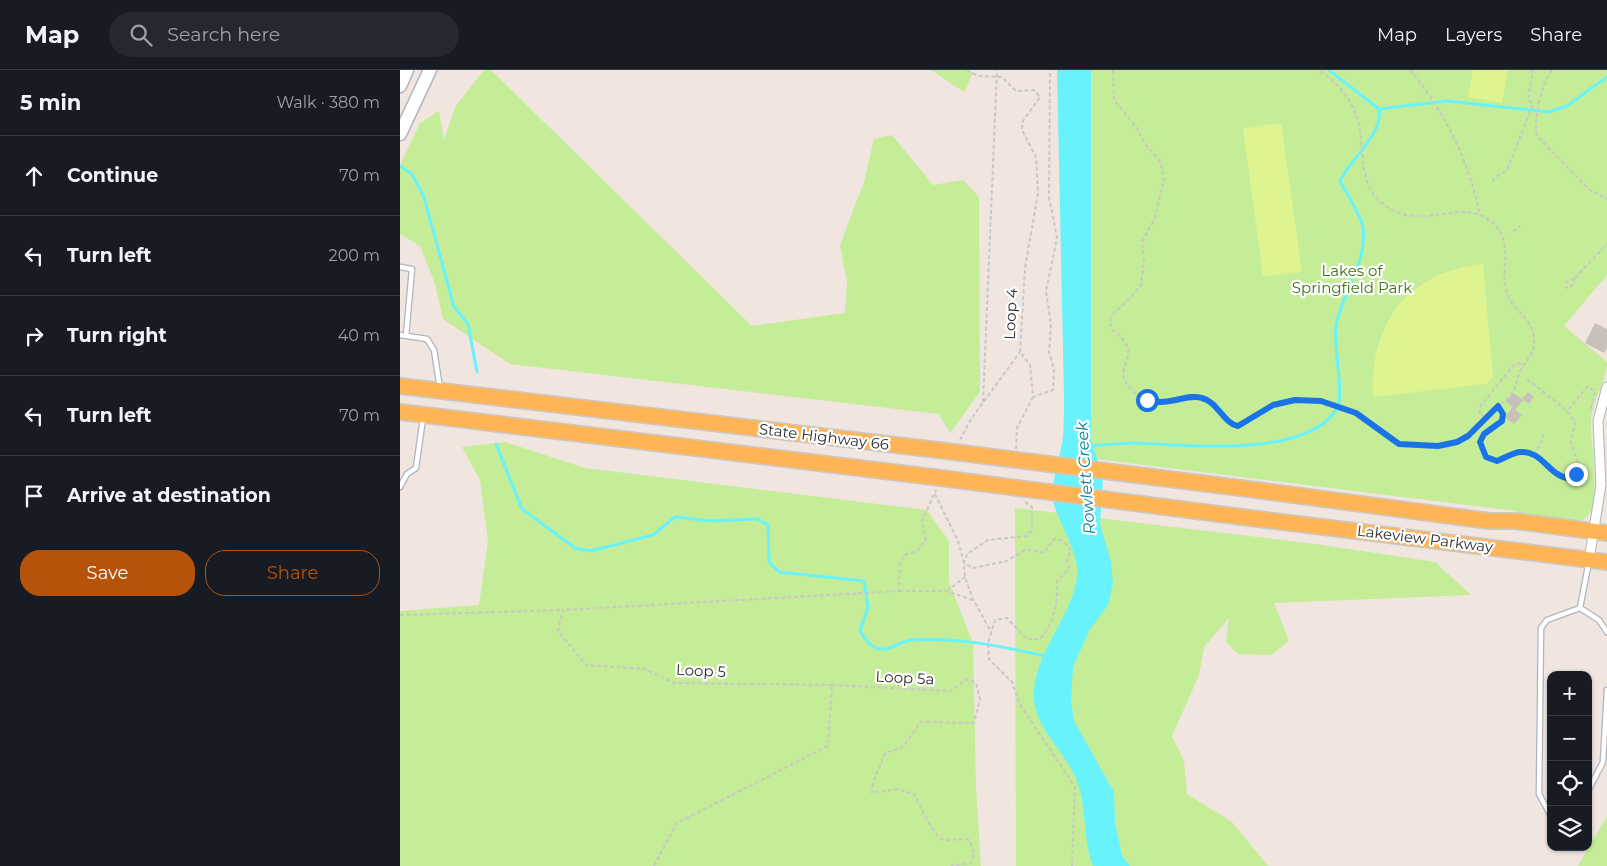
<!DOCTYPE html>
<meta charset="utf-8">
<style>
body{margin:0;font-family:Montserrat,sans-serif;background:#242831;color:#f1f3f6}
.controls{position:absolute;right:15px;bottom:15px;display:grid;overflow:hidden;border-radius:10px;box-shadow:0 1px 4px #0004}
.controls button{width:45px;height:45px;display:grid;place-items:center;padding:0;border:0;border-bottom:1px solid #363941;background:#171b24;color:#f1f3f6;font:25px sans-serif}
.stop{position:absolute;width:15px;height:15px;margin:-11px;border:4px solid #1a73e8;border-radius:50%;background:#fff}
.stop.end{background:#1a73e8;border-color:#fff;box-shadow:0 1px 5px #0008}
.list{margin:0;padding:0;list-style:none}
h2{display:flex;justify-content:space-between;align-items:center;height:65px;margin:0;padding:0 20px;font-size:21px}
h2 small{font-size:16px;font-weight:400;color:#9ea1a6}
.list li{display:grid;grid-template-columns:32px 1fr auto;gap:15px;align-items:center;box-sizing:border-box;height:80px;padding:0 20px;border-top:1px solid #363941}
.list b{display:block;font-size:19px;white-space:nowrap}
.list em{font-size:16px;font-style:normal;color:#9ea1a6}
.actions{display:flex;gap:10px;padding:15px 20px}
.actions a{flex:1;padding:11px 0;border:1px solid #b45309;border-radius:20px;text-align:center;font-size:18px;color:#b45309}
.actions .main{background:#b45309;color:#fff}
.icon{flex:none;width:28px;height:28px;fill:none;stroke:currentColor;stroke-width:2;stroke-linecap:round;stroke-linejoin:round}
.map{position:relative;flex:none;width:1207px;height:796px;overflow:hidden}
header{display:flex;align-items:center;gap:30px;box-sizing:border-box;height:70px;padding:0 25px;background:#171b24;border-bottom:1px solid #363941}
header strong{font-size:24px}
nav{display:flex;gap:28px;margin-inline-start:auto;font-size:18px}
.search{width:350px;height:45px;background:#242831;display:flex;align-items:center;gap:12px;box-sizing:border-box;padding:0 18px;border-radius:28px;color:#9ea1a6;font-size:19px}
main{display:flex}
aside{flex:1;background:#171b24}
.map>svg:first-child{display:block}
.green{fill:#c5ec96}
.pitch{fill:#def491}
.water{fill:#68f3fc}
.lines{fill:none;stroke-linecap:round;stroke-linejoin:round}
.stream{stroke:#68f3fc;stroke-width:3}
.building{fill:#c8c0ba}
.service-casing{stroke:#afb5be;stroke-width:7}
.minor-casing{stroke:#afb5be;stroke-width:11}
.secondary-casing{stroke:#afb5be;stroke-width:15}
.primary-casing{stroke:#c8c8c8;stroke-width:18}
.path{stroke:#c8c8c8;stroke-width:2;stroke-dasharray:4 2.5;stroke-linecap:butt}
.service{stroke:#fff;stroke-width:4.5}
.minor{stroke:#fff;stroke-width:9}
.secondary{stroke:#fff;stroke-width:12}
.primary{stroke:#ffb555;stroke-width:15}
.primary-bridge-casing{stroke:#c8c8c8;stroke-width:18;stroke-linecap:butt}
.primary-bridge{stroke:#ffb555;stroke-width:15}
.route{stroke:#1a73e8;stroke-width:6}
.labels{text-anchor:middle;stroke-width:4.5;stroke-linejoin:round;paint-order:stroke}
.park-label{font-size:15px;fill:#3b7513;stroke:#fff}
.street-label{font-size:15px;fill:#2d2d2d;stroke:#fff}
.water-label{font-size:16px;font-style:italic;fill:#038297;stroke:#fff}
</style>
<header>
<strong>Map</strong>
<div class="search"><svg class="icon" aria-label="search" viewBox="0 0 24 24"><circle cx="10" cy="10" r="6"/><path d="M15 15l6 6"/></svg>Search here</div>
<nav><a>Map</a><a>Layers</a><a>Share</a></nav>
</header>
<main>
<aside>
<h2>5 min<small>Walk · 380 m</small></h2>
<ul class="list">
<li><svg class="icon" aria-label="ahead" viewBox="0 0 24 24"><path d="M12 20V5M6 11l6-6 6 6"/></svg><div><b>Continue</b></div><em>70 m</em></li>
<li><svg class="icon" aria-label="left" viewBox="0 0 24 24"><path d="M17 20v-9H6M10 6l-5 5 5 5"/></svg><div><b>Turn left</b></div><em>200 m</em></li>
<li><svg class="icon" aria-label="right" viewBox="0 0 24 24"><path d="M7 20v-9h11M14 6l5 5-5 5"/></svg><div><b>Turn right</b></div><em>40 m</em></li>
<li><svg class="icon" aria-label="left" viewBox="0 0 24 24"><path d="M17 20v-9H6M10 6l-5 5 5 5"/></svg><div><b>Turn left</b></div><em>70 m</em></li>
<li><svg class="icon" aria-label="arrive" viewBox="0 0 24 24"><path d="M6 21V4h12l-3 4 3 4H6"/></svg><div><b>Arrive at destination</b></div></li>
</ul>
<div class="actions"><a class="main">Save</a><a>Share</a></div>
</aside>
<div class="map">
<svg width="1207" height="796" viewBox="0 0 1207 796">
<rect width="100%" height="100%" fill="#f0e5df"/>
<path class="green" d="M84,0H91L352,256L445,243L447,213L440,175L464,112L474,69L492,65L533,115L563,110L579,127L580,322L550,363L539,344L110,294L43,249L35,214L20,176L0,164V95L20,53L39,41L44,70L55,37Z
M531,0H568L573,3L564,22Z
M691,0H1207V205L1164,256L1207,292C1207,313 1191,331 1191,353C1190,373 1205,444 1180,451C1170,454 1132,446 1119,444L1116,441L696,389L691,369Z
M105,372L185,398L527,440L549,471V512L573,574L576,716L581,796H0V541L79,535L88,471L80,410L62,377Z
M615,438L915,474L1035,492L1071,525L874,533L889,571L871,585L838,584L826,572L829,548L804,577L799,605L772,666L784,691L787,724L832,752L868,796H616Z
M1207,746V796H1178Z"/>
<path class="pitch" d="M1073,0H1108L1102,33L1068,27Z
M881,53L902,202L863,207L843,58Z
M1083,194L1093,307L1087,314L973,327C970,253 1007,202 1083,194Z"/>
<path class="water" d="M657,0H691V369L703,408L700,454L711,492L713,513L708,535L689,561L673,597L671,632L674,651L714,722L715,752L722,786L730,796H693C683,770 687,741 678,714C666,678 626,655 635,612C642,574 672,544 677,507C680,482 658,453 653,431C650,418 661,383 663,367C664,353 664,339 664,326Z"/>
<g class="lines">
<path class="stream" d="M979,39L1047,31L1149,42L1167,36L1207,7
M0,96L12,104L24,127L54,237L68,254L77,302
M96,374L122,439L175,478L191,481L253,465L275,447L311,451L357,449L368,455L369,492L379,502L464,511L468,537L460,561C464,568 470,577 479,579C490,581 500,571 512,570C557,567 601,576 644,586
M690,376C705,375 720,373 735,373C785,375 913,389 938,336C944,323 933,274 936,256C941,224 968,192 963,158C961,145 946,123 940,111C949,90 984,64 979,39L929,0"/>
</g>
<path class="building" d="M1195,253L1207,259V277L1204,283L1185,273Z
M1128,322L1134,327L1129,334L1122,329Z
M1113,323L1123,330L1115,340L1122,345L1114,354L1105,347L1113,337L1106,332Z"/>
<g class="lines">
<defs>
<path id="service" d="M0,197L12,199L6,266
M0,265L27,269L34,280L40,318
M0,417L7,404L16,398L23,348
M1180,538L1199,550L1207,562
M1188,721L1203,692L1207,620
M1151,746L1139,724L1141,558L1147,550L1180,538L1189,491"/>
<path id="minor" d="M1189,490L1201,415L1198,351L1207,317"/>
<path id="secondary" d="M0,16L7,0
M0,64L30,0"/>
<path id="primary" d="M0,316L538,380
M0,342L533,407
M848,419L1089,451H1115L1207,463
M842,447L1207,492"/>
</defs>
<use href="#service" class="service-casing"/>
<use href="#minor" class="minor-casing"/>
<use href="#secondary" class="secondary-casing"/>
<use href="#primary" class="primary-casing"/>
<path class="path" d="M567,0L578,6L602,7L616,21L634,20L640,27L623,51L622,60L636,87L638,123L625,198L620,282L630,295L633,327L653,320L654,300L649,282L651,255L646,221L657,168L649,127L650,0
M713,0L714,30L737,58L745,74L760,91L764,108L755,148L742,172L744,191L741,215L733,225L713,244L710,250L711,258C715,263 720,265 723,270C734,281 724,292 723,305C730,328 754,336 776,331C787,329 795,324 806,329C819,336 824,353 838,356C849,354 856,345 864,339C878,330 897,329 913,330C931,331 949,338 964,348C980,359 992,376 1013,376C1035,376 1059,377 1075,360C1080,354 1085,348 1090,342C1099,335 1110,329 1115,318C1117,313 1117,308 1119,303C1125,291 1136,283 1134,269C1133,253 1121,245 1112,233C1094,208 1118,176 1093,153C1060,125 1023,163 986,136C957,116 965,84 959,55C954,32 938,12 918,0
M1010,0C1045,41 1069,92 1080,145
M1152,0C1142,11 1133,51 1137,66L1190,120L1207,129
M1094,111L1093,109L1107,100L1133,35L1128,29L1133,0
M1113,161L1120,156
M1175,208L1207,174
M1175,208L1172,216L1166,218V212Z
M1127,309L1166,340
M583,332L597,0
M1099,337L1103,344L1102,351C1092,363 1070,364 1084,386L1097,391L1117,383H1130L1167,408L1176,404L1178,393L1171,373L1175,352L1167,341L1187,317L1195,321L1190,342
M1085,348L1080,343L1079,338L1113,296L1119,293L1123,295
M560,370L571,349L620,282
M616,379L617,358L633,327
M1134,385L1143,369V363
M535,424L558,471L564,493L565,507L572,527L591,562
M625,432L632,437V460L627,466L588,470L567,484L564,493L573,498L607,491L626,479L644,483L654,469L663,471L671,480L667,490L669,499L657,511C658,533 654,553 640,569H627L607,548L595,550L588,573L589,589L612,612L619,633L675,717L672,796
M499,521H547L575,531
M547,521L565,507
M0,545L163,540
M432,615L550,621L568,609L576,613L580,629L574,653L521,652L503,677L485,683C480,699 473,706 472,723L497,719L514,724C520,735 534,768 545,770C554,771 560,767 569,770L574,783L571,793L551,796
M254,796L277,753L428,676L432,615L274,613L245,599L186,595L158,561L163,540L499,521L500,494L504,485L517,481L526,470L522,451L536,420"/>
<use href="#service" class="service"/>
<use href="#minor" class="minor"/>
<use href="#secondary" class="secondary"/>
<use href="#primary" class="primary"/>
<defs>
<path id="primary-bridge" d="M538,380L848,419
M533,407L842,447"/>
</defs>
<use href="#primary-bridge" class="primary-bridge-casing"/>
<use href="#primary-bridge" class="primary-bridge"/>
</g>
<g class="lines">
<path class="route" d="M747,330C769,337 786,323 802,328C818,332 823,353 838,356L873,335L895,330L921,331L956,343L999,374L1038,376L1057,372L1068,366L1098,336L1103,344L1102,351L1084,364L1080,372L1086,387L1097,391C1105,388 1112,383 1120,382C1142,380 1149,406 1168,408L1176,404"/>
</g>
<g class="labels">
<g class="park-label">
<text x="952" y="206">Lakes of<tspan x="952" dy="17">Springfield Park</tspan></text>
</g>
<g class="street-label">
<text transform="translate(611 244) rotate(-87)" y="5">Loop 4</text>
<text transform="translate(424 367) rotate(7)" y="5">State Highway 66</text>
<text transform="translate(1025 469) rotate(7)" y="5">Lakeview Parkway</text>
<text transform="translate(301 601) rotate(3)" y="5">Loop 5</text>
<text transform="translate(505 608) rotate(3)" y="5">Loop 5a</text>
</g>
<g class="water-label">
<text transform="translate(685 408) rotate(-94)" y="6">Rowlett Creek</text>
</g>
</g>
</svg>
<div class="controls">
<button>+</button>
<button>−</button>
<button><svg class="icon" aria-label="locate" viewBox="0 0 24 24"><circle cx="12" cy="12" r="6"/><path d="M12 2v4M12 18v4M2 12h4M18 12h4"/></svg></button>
<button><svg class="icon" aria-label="layers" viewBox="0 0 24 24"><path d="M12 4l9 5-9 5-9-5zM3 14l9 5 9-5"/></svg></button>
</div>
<div class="stop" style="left:747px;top:330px"></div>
<div class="stop end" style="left:1176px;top:404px"></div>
</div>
</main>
